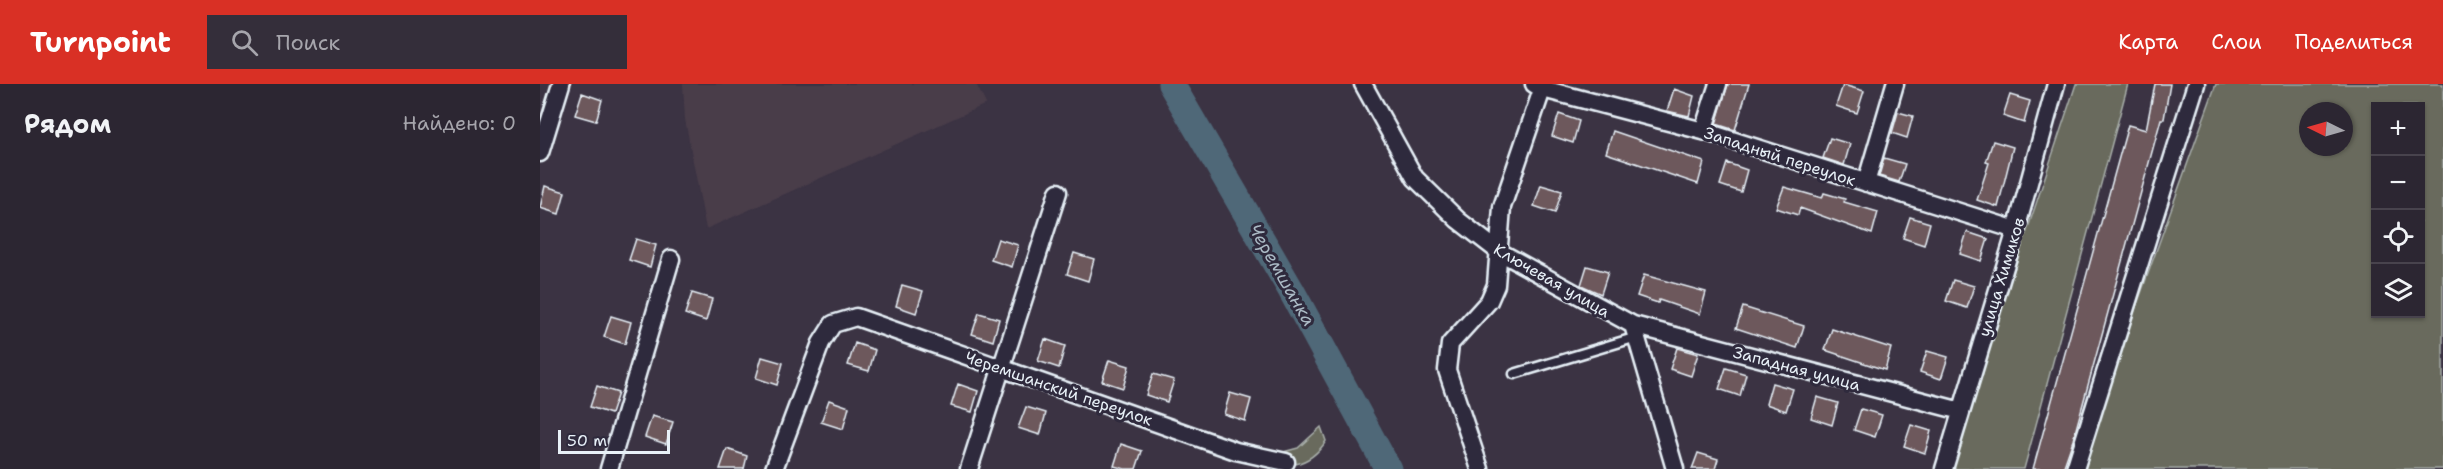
<!DOCTYPE html>
<html lang="ru">
<meta charset="utf-8">
<style>
body{margin:0;font-family:"Shantell Sans",sans-serif;background:#342e3a;color:#f1f3f6}
.controls{position:absolute;right:18px;top:18px;display:grid;overflow:hidden;border-radius:0px;box-shadow:0 2px 4px #0004}
.controls button{width:54px;height:54px;display:grid;place-items:center;padding:0;border:0;border-bottom:2px solid #48434d;background:#2c2632;color:#f1f3f6;font:30px sans-serif}
.compass{position:absolute;left:1759px;top:18px;width:54px;height:54px;border-radius:50%;background:#2c2632;box-shadow:0 2px 4px #0004;rotate:275deg}
.scale{position:absolute;left:18px;bottom:15px;width:112px;box-sizing:border-box;padding-left:6px;border:3px solid #e8f1f8;border-top:0;font-size:16px;line-height:21px;white-space:nowrap;color:#e8f1f8;-webkit-text-stroke:4px #2f2a3d;paint-order:stroke}
.list{margin:0;padding:0;list-style:none}
h2{display:flex;justify-content:space-between;align-items:center;height:78px;margin:0;padding:0 24px;font-size:26px}
h2 small{font-size:20px;font-weight:400;color:#a6a5ac}
.icon{flex:none;width:33px;height:33px;fill:none;stroke:currentColor;stroke-width:2;stroke-linecap:round;stroke-linejoin:round}
.map{position:relative;flex:none;width:1903px;height:385px;overflow:hidden}
header{display:flex;align-items:center;gap:36px;box-sizing:border-box;height:84px;padding:0 30px;background:#d93025;color:#fff}
header strong{font-size:28px}
nav{display:flex;gap:33px;margin-inline-start:auto;font-size:21px}
.search{width:420px;height:54px;background:#342e3a;display:flex;align-items:center;gap:15px;box-sizing:border-box;padding:0 21px;border-radius:0px;color:#a6a5ac;font-size:22px}
main{display:flex}
aside{flex:1;background:#2c2632}
.map>svg:first-child{display:block}
.built{fill:#4a3e4a}
.green{fill:#696b5d;stroke:#a8aeaa;stroke-width:1.5;fill-rule:evenodd}
.lines{fill:none;stroke-linecap:round;stroke-linejoin:round}
.river{stroke:#4f6878;stroke-width:27}
.building{fill:#6d585c;stroke:#e8f1f8;stroke-width:1.5}
.service-casing{stroke:#e8f1f8;stroke-width:13}
.minor-casing{stroke:#e8f1f8;stroke-width:21}
.service{stroke:#2f2a3d;stroke-width:8}
.minor{stroke:#2f2a3d;stroke-width:16}
.labels{text-anchor:middle;stroke-width:6;stroke-linejoin:round;paint-order:stroke}
.street-label{font-size:16px;fill:#e8f1f8;stroke:#2f2a3d}
.water-label{font-size:18px;font-style:italic;fill:#abbac5;stroke:#2f2a3d}
</style>
<header>
<strong>Turnpoint</strong>
<div class="search"><svg class="icon" aria-label="search" viewBox="0 0 24 24"><circle cx="10" cy="10" r="6"/><path d="M15 15l6 6"/></svg>Поиск</div>
<nav><a>Карта</a><a>Слои</a><a>Поделиться</a></nav>
</header>
<main>
<aside>
<h2>Рядом<small>Найдено: 0</small></h2>
<ul class="list">
</ul>
</aside>
<div class="map">
<svg width="1903" height="385" viewBox="0 0 1903 385">
<rect width="100%" height="100%" fill="#3b3343"/>
<filter id="ink" filterUnits="userSpaceOnUse"><feTurbulence type="fractalNoise" baseFrequency=".0167" numOctaves="2"/><feDisplacementMap in="SourceGraphic" scale="12" xChannelSelector="R" yChannelSelector="G"/><feConvolveMatrix kernelMatrix="1 2 1 2 8 2 1 2 1" color-interpolation-filters="sRGB"/></filter>
<g filter="url(#ink)">
<path class="built" d="M143,0H436L446,20L166,145L145,35Z"/>
<path class="green" d="M1536,0H1588L1484,385H1412L1434,306Z
M1676,0H1903V385H1538ZM1836,22H1880V230H1836ZM1768,27H1804V63H1768Z
M781,343L786,357C769,384 743,385 714,379L732,371L758,364Z"/>
<g class="lines">
<path class="river" d="M631,0L751,206L848,385"/>
</g>
<path class="building" d="M1188,0H1209L1195,46L1176,40Z
M1615,0H1630L1624,35H1621L1533,356L1523,385H1493L1588,41L1606,46Z
M1303,1L1324,7L1317,29L1296,22Z
M1134,5L1154,12L1149,32L1127,27Z
M42,9L62,16L56,37L35,31Z
M1470,11L1490,17L1484,39L1463,32Z
M1358,28L1373,32L1367,54L1352,49Z
M1019,30L1039,37L1033,59L1012,52Z
M1073,47L1164,78L1158,100L1066,69Z
M1290,54L1310,60L1304,81L1283,74Z
M1453,57L1473,63L1458,123L1437,116L1449,79L1446,78Z
M1344,74L1365,80L1359,98L1339,92Z
M1187,79L1207,86L1201,108L1180,101Z
M1001,101L1022,107L1015,129L994,122Z
M5,102L25,108L19,130L0,124Z
M1244,103L1282,114L1284,109L1305,115L1304,118L1338,128L1332,150L1260,124L1258,131L1236,124Z
M1370,133L1390,139L1384,161L1363,154Z
M1427,148L1448,155L1441,177L1420,170Z
M96,155L116,161L110,183L89,176Z
M458,155L478,161L472,183L451,176Z
M534,169L554,175L548,197L527,190Z
M1047,182L1068,188L1061,210L1041,201Z
M1104,191L1166,208L1160,230L1119,216L1118,219L1097,212Z
M1413,196L1434,202L1427,224L1406,217Z
M362,201L383,207L376,229L356,222Z
M152,209L172,215L166,237L145,230Z
M1203,223L1264,242L1257,264L1196,244Z
M439,229L459,235L453,257L432,250Z
M71,232L91,238L85,260L64,253Z
M1292,245L1351,264L1345,286L1285,266Z
M505,255L525,262L519,284L498,277Z
M315,259L335,266L329,287L308,281Z
M1137,264L1158,270L1151,292L1130,285Z
M1387,267L1408,273L1401,295L1380,288Z
M222,273L243,279L237,301L216,294Z
M569,276L589,282L583,304L562,297Z
M1186,284L1206,290L1200,312L1179,305Z
M613,290L634,296L627,318L606,311Z
M1232,299L1253,305L1246,327L1226,320Z
M418,300L438,307L432,328L411,322Z
M57,302L78,309L71,330L50,323Z
M690,309L711,315L705,337L684,330Z
M1277,313L1298,319L1292,341L1271,334Z
M289,316L309,323L303,345L281,338Z
M486,323L506,329L500,351L478,344Z
M1321,325L1342,331L1335,353L1314,346Z
M112,332L133,338L126,360L105,353Z
M1371,341L1391,347L1385,369L1364,362Z
M581,360L602,367L596,385H585L574,382Z
M187,365L207,372L204,385H180Z
M1158,369L1178,375L1175,385H1152Z"/>
<g class="lines">
<defs>
<path id="service" d="M974,290L1097,253"/>
<path id="minor" d="M823,0L875,94L918,136L958,167L1093,241L1135,385
M994,0L1003,5L1163,47L1476,146
M1163,47L1178,0
M0,69L21,0
M1326,99L1355,0
M1093,241L1421,327
M69,385L131,175
M234,385L281,259L293,240L316,233L696,367L746,378
M429,385L518,108
M940,385L907,286L910,260L949,217L956,201L962,123L1004,0
M1404,385L1476,146L1516,0
M1535,385L1656,0"/>
</defs>
<use href="#service" class="service-casing"/>
<use href="#minor" class="minor-casing"/>
<use href="#service" class="service"/>
<use href="#minor" class="minor"/>
</g>
</g>
<g class="labels">
<g class="street-label">
<text transform="translate(1240 72) rotate(18)" y="6">Западный переулок</text>
<text transform="translate(1461 193) rotate(-73)" y="6">улица Химиков</text>
<text transform="translate(1012 196) rotate(30)" y="6">Ключевая улица</text>
<text transform="translate(1257 284) rotate(15)" y="6">Западная улица</text>
<text transform="translate(519 304) rotate(19)" y="6">Черемшанский переулок</text>
</g>
<g class="water-label">
<text transform="translate(742 191) rotate(60)" y="6">Черемшанка</text>
</g>
</g>
</svg>
<div class="controls">
<button>+</button>
<button>−</button>
<button><svg class="icon" aria-label="locate" viewBox="0 0 24 24"><circle cx="12" cy="12" r="6"/><path d="M12 2v4M12 18v4M2 12h4M18 12h4"/></svg></button>
<button><svg class="icon" aria-label="layers" viewBox="0 0 24 24"><path d="M12 4l9 5-9 5-9-5zM3 14l9 5 9-5"/></svg></button>
</div>
<svg class="compass" viewBox="-18 -18 36 36"><path d="M0-13l5 13h-10z" fill="#e53935"/><path d="M0 13l5-13h-10z" fill="#a6a5ac"/></svg>
<div class="scale">50 m</div>
</div>
</main>
